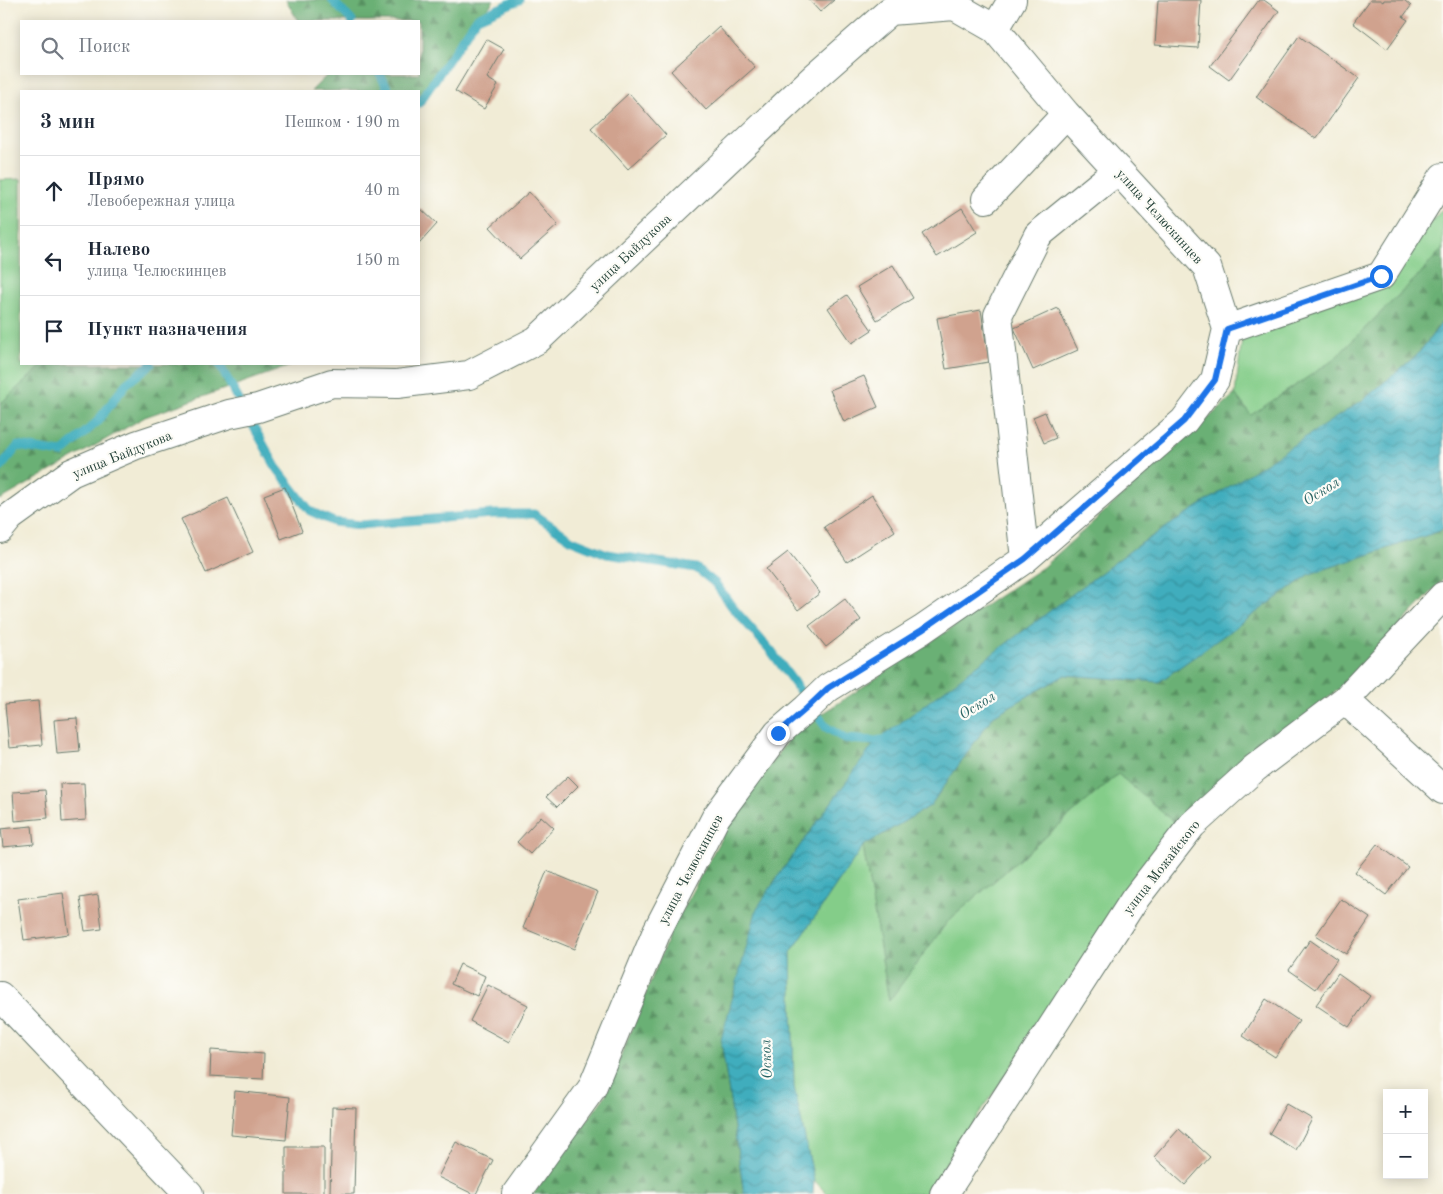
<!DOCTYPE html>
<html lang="ru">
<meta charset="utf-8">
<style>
body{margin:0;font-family:"Old Standard TT",serif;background:#f2f2f3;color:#1f2937}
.controls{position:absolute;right:15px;bottom:15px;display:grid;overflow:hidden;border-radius:0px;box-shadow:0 2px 12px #0003}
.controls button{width:45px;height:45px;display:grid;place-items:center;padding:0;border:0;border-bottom:1px solid #e0e1e3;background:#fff;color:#1f2937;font:25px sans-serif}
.stop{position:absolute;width:15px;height:15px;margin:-11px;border:4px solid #1a73e8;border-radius:50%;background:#fff}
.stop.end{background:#1a73e8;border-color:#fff;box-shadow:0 1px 5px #0008}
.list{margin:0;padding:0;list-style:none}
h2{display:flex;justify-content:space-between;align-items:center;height:65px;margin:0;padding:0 20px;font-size:21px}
h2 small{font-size:16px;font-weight:400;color:#747a83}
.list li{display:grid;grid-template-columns:32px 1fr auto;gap:15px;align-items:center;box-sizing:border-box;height:70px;padding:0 20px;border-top:1px solid #e0e1e3}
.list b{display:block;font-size:19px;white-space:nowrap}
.list p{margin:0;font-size:16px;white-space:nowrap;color:#747a83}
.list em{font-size:16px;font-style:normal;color:#747a83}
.icon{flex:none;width:28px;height:28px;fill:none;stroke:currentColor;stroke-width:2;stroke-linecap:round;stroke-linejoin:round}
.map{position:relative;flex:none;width:1443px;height:1194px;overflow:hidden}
.search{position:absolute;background:#fff;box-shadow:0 2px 12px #0003;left:20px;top:20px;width:400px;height:55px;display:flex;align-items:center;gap:12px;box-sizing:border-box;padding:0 18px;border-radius:0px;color:#747a83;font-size:19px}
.panel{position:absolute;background:#fff;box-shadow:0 2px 12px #0003;left:20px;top:90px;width:400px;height:275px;border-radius:0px}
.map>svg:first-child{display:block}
.green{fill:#84cd89;stroke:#52855e}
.forest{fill:url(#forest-firs);stroke:#457654}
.water{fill:url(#water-waves);stroke:#2f7578}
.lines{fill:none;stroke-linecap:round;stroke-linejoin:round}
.stream{stroke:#3fadbd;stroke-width:9}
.building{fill:#d0a28e}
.minor-casing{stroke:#687a6d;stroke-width:30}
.minor{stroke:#fff;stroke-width:28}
.route{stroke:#1a73e8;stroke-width:6}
.labels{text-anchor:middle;stroke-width:4.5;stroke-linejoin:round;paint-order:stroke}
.street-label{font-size:14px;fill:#1f3d34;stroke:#fdfcf7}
.water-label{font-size:15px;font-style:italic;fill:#2a6464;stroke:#fdfcf7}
</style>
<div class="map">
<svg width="1443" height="1194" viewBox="0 0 1443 1194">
<defs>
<pattern id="forest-firs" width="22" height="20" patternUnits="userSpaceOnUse" patternTransform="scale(1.25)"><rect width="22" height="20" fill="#6bb075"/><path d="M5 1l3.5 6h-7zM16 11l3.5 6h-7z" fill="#579061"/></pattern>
<pattern id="water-waves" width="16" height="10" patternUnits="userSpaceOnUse" patternTransform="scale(1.25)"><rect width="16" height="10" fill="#3fadbd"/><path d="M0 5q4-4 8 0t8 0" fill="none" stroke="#348e9a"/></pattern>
</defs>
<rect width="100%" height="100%" fill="#fdfcf7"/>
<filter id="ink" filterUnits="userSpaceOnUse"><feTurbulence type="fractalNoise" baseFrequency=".02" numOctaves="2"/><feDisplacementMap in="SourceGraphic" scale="10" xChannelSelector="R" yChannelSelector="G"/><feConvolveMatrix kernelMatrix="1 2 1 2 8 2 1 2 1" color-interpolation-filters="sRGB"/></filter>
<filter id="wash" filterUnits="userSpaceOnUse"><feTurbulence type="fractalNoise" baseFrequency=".0096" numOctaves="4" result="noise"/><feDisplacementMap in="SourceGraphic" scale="20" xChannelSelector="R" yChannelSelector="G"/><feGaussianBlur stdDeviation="1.12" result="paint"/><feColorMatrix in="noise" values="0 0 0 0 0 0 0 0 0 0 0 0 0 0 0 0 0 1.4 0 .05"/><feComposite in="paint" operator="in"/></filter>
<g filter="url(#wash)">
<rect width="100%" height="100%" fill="#f1ecd6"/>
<path class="green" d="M21,179V364H44L0,404V180Z
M1443,208V248L1420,274L1332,361L1251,416L1235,394L1243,331L1380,283Z
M1118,774L1176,824L925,1194H827L814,1180L794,1087L791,952L863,846L889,1000L948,921Z"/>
<path class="forest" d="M286,0H494L419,106V91H311L328,74H419V21H298Z
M1443,248V321L1417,355L1363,401L1134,548L876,742L783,869L721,1040L744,1194H533L605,1096L671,930L731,820L792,734L1043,567L1235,394L1251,415L1332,361L1420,274Z
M44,364H296L145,417L0,500V404Z
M1443,527V580L1345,684L1176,824L1118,774L948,921L889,1001L863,846L930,806L993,716L1065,675L1159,682L1310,574L1440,531Z"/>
<path class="water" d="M1443,321V527L1440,531L1310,574L1159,682L1065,675L993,716L930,806L863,846L791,952L794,1087L814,1180L813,1194H744L721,1040L757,908L783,869L876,741L1134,548L1363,400L1417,355Z"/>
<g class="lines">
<path class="stream" d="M332,0L352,21
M380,74L389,91
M419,103L477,18L519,0
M219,364L276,467L310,511L334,522L360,525L492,514H534L572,540L607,554L696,568L715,583L733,608L771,651L826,727L845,739L876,741L887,739
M0,468L18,446L62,453L97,422L126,384L151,364"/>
</g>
<g id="blocks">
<path class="building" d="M809,0H834L820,12Z
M1158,0H1201L1198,48L1155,45Z
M1259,0H1264L1279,11L1229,80L1210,66Z
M1370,0H1380L1383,2L1384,0H1404L1411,6L1403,17L1408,20L1387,49L1353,23Z
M719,27L755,67L706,110L671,71Z
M1299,36L1359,78L1316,139L1256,97Z
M486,39L504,49L487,78L498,85L484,109L455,91Z
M629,93L666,135L628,169L591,128Z
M529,192L558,225L520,259L490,227Z
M420,208L437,224L419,244V209Z
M962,208L977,232L937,257L922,234Z
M893,265L913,298L877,320L857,287Z
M847,295L872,330L852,343L828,308Z
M1058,308L1078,350L1033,370L1014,328Z
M981,310L989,362L946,369L937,318Z
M864,376L878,407L844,422L830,390Z
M1045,412L1056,438L1044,443L1033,417Z
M285,487L302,531L281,539L264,495Z
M872,495L895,531L847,562L824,527Z
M228,498L253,552L206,573L181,519Z
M788,552L820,593L798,610L766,569Z
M845,599L861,620L826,647L809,626Z
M38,701L42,745L9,748L5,704Z
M77,718L80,752L57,754L54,720Z
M568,776L578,786L557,807L546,797Z
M84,783L86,820L62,822L60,784Z
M45,790L48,818L15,821L13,792Z
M541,816L554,828L530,854L517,842Z
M32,826L34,844L3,847L1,829Z
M1377,844L1408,867L1386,895L1355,872Z
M547,871L598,892L574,949L523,928Z
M63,893L69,934L24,940L18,899Z
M98,895L102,929L85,931L80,898Z
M1341,899L1370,918L1346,954L1316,935Z
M1310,940L1337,959L1316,989L1289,970Z
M460,964L485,976L477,996L451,984Z
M1338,973L1370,996L1349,1027L1316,1005Z
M488,985L528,1005L509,1042L470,1021Z
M1266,999L1299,1021L1275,1057L1243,1036Z
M211,1050L264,1054L263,1079L210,1076Z
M235,1091L290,1097L286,1140L231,1135Z
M1286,1104L1312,1119L1296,1150L1269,1134Z
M332,1107L356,1108L354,1194H330Z
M1179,1129L1210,1157L1185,1185L1154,1157Z
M456,1142L493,1160L476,1194H473L438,1177Z
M286,1147H324V1194H286Z"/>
</g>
</g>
<g filter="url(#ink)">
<use href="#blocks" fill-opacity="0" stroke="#687a6d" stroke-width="1"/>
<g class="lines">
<defs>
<path id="minor" d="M995,29L1012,0
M986,199L1066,114
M1227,329L1381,276L1443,177
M0,529L10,517L71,473L136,445L229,414L258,408L332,383L397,384L469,375L537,340L816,76L890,11L955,6L995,29L1066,114L1207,267L1227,329L1215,380L1184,421L1025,559L922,630L828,688L807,708L778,733L716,817L657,931L592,1088L516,1194
M1025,559L998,315L1038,235L1118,170
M1345,700L1443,790
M0,996L189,1194
M944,1194L1134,900L1192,825L1255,768L1345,700L1443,596"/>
</defs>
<use href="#minor" class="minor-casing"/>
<use href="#minor" class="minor"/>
</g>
</g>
<g class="lines" filter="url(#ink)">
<path class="route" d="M778,733L807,708L828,688L922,630L1025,559L1184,421L1215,380L1227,329L1381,276"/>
</g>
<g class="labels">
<g class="street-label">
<text transform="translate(1160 216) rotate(48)" y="5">улица Челюскинцев</text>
<text transform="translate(630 252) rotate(-43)" y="5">улица Байдукова</text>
<text transform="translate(122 454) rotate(-22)" y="5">улица Байдукова</text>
<text transform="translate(1161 867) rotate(-52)" y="5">улица Можайского</text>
<text transform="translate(690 869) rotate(-62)" y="5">улица Челюскинцев</text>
</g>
<g class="water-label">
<text transform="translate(1321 491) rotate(-32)" y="5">Оскол</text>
<text transform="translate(977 705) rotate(-32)" y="5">Оскол</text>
<text transform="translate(766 1059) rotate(-92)" y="5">Оскол</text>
</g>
</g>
</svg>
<div class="controls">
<button>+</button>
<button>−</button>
</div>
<div class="stop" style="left:1381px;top:276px"></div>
<div class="stop end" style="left:778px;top:733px"></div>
<div class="search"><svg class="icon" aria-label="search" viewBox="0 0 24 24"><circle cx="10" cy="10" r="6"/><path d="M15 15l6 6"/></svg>Поиск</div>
<section class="panel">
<h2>3 мин<small>Пешком · 190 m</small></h2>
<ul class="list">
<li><svg class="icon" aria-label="ahead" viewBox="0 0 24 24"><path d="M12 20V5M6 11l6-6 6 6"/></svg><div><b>Прямо</b><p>Левобережная улица</p></div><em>40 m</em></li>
<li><svg class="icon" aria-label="left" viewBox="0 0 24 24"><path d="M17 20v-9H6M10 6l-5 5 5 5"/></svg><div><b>Налево</b><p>улица Челюскинцев</p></div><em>150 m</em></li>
<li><svg class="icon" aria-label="arrive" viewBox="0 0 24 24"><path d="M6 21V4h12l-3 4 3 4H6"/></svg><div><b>Пункт назначения</b></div></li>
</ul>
</section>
</div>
